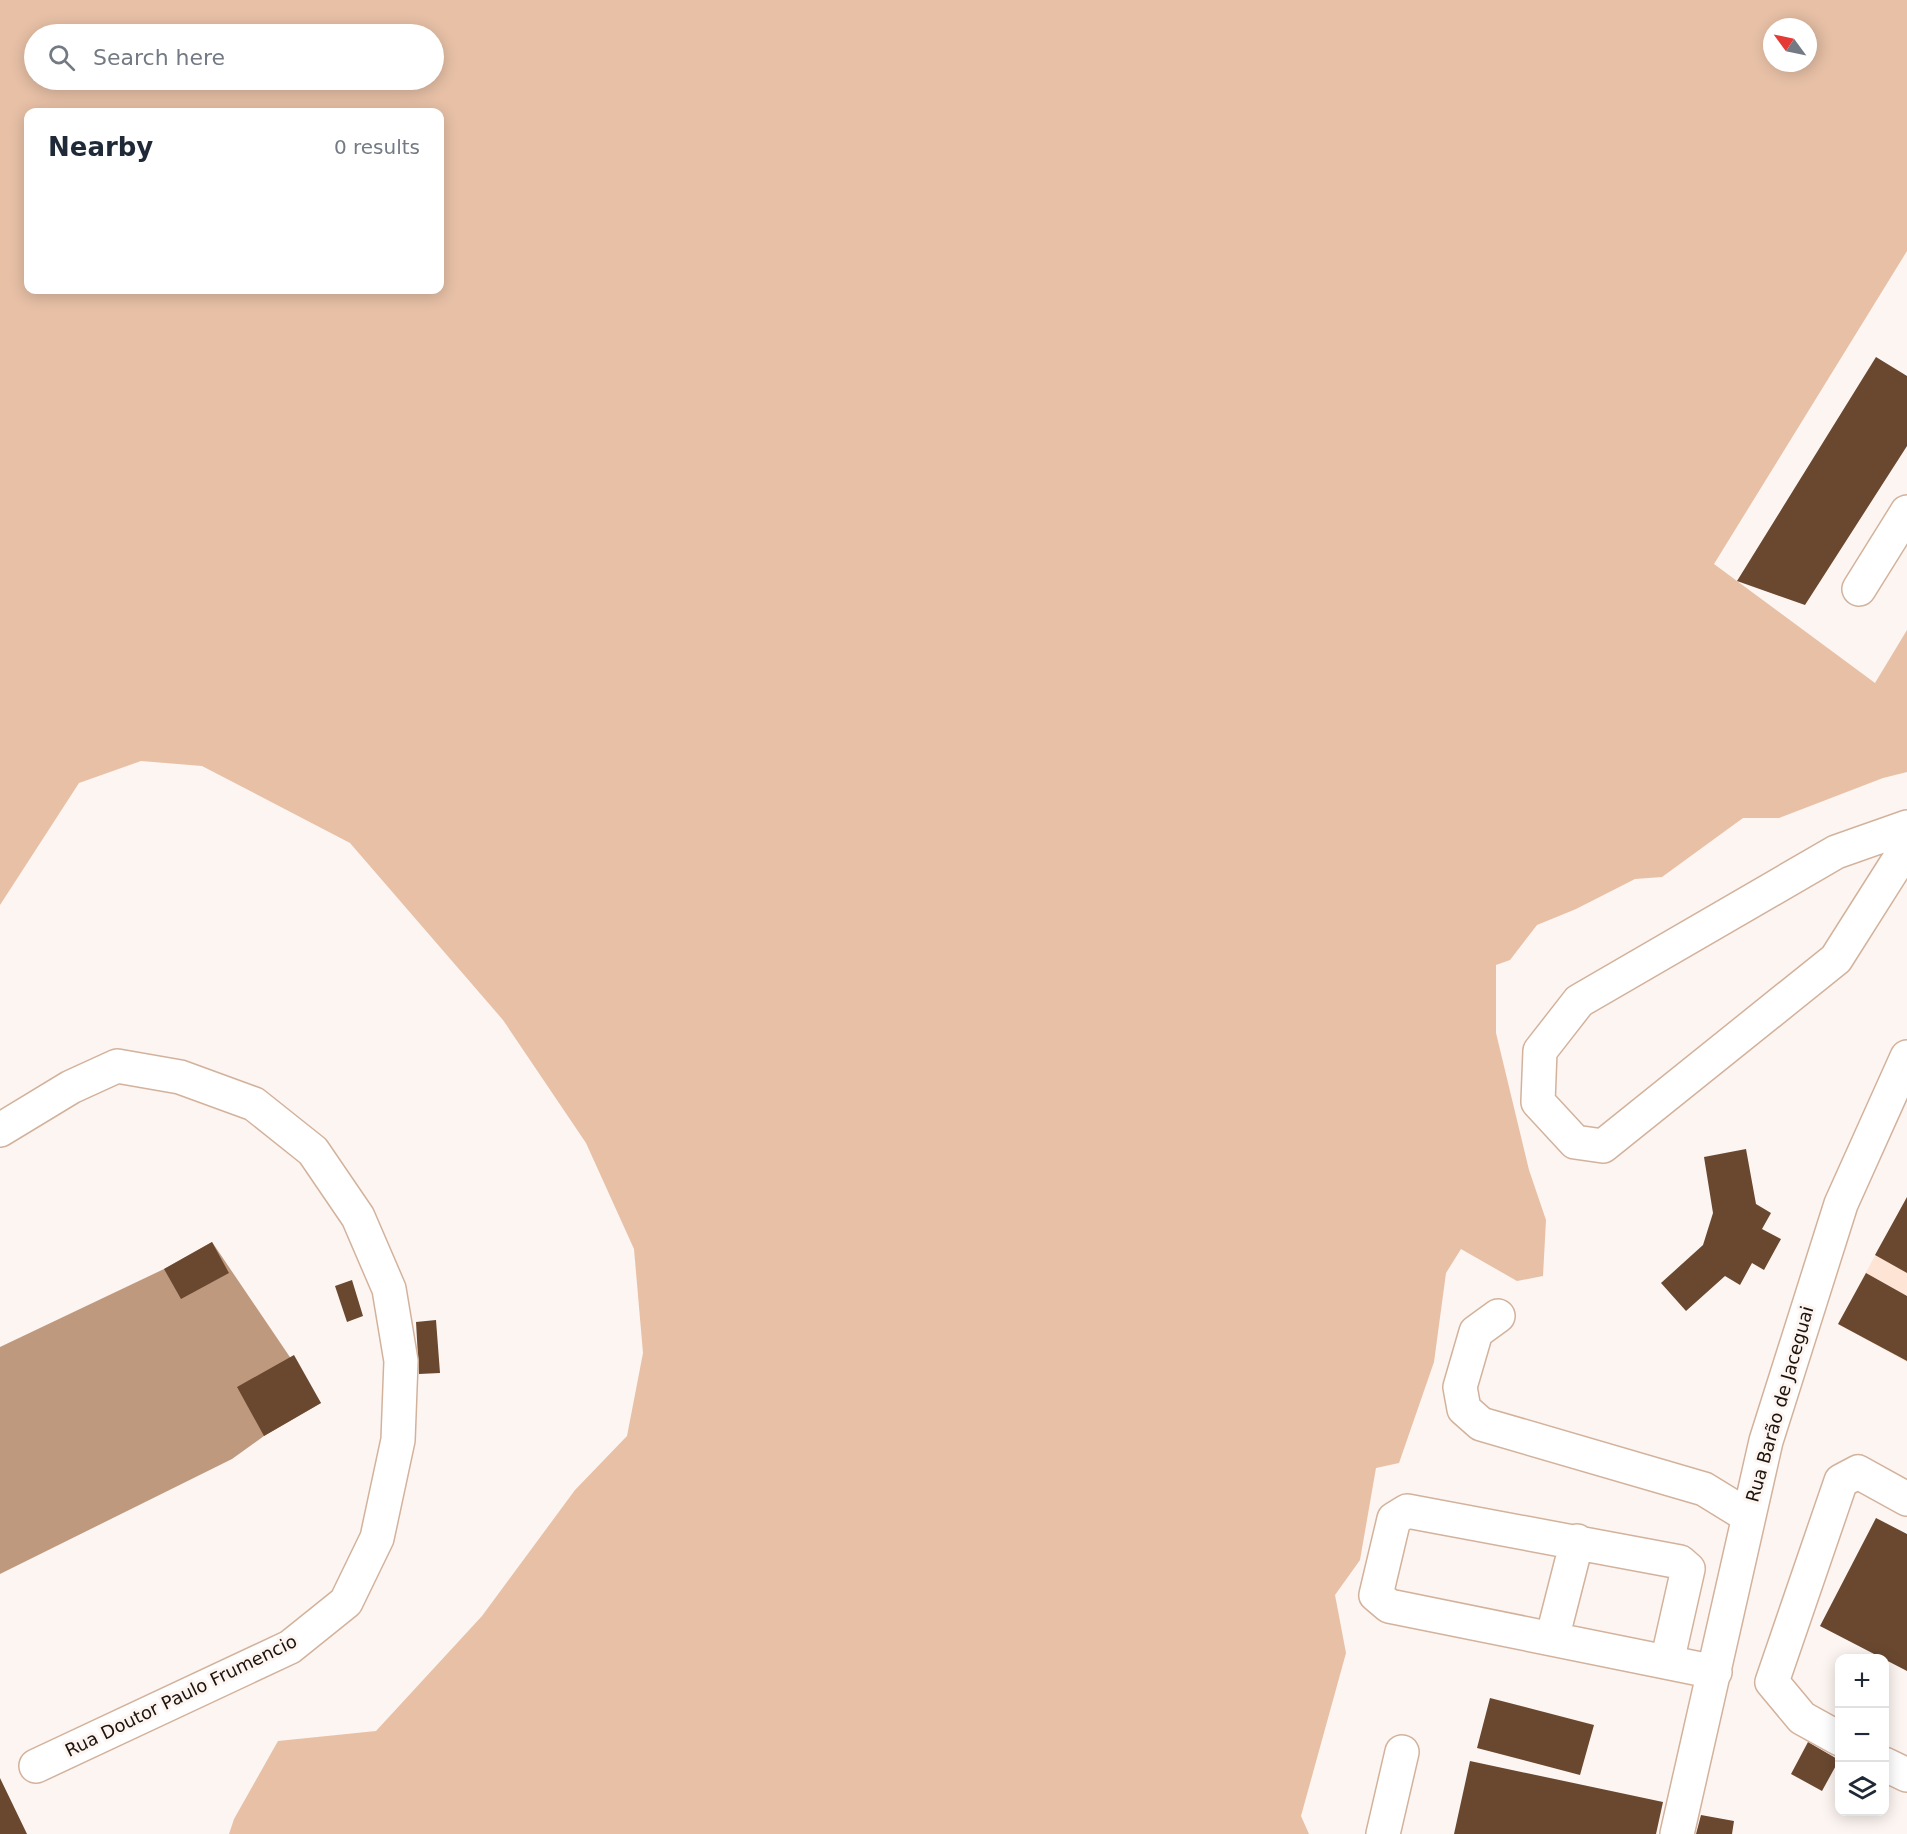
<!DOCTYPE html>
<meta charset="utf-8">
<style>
body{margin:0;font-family:"DejaVu Sans",sans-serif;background:#f6f6f7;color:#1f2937}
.controls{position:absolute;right:18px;bottom:18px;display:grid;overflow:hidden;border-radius:12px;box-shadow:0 3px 15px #0003}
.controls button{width:54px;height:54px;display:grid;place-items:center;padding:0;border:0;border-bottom:2px solid #e0e1e3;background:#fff;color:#1f2937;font:30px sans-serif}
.compass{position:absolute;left:1763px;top:18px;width:54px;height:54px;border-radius:50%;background:#fff;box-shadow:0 3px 15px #0003;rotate:303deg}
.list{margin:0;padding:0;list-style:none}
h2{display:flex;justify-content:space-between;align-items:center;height:78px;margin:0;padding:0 24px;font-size:26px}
h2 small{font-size:20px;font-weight:400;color:#747a83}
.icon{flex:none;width:33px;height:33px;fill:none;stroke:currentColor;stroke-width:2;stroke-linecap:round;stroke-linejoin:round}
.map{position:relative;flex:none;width:1907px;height:1834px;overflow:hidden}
.search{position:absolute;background:#fff;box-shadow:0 3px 15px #0003;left:24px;top:24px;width:420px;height:66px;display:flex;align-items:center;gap:15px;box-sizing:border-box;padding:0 21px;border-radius:33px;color:#747a83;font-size:22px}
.panel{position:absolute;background:#fff;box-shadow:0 3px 15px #0003;left:24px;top:108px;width:420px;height:186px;border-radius:12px}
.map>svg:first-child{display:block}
.built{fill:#fde4d4}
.green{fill:#e7c0a6;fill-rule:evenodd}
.water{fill:#bf997e}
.building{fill:#6a4830}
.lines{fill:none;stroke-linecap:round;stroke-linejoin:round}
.minor-casing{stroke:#d3b29c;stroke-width:36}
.minor{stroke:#fff;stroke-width:33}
.labels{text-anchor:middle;stroke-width:6;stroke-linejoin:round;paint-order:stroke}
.street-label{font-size:18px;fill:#1e130b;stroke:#fcf5f1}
</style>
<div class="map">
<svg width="1907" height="1834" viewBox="0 0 1907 1834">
<rect width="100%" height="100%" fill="#fcf5f1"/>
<path class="built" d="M1907,1197V1362L1838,1324Z"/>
<path class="green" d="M0,0H1907V251L1714,564L1875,683L1907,630V772L1883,778L1779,818H1743L1662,877L1635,879L1576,909L1537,925L1510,960L1496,965V1033L1529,1170L1546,1220L1543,1276L1517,1281L1461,1249L1446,1273L1434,1362L1399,1463L1376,1468L1360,1560L1335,1595L1346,1653L1301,1816L1309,1834H229L234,1819L278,1741L376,1731L482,1616L575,1490L627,1436L643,1353L634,1249L586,1143L503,1020L350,843L202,766L141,761L79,783L0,905ZM1772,27H1808V63H1772ZM34,34H434V80H34ZM28,112H440V290H28Z"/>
<path class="water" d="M212,1242L321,1403L264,1436L232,1459L0,1574V1347L164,1269Z"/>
<path class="building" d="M1876,357L1907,376V446L1805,605L1737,581Z
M1746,1149L1756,1204L1771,1213L1762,1229L1781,1239L1764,1270L1752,1263L1740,1285L1725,1276L1686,1311L1661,1283L1703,1245L1713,1213L1704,1157Z
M1907,1197V1273L1875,1255Z
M212,1242L229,1273L181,1299L164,1269Z
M1866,1273L1907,1296V1361L1838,1324Z
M352,1280L363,1316L347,1322L335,1286Z
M436,1320L440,1373L419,1374L416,1322Z
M294,1355L321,1403L264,1436L237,1387Z
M1876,1518L1907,1534V1671L1820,1626Z
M1490,1698L1594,1725L1580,1775L1477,1748Z
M1808,1742L1839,1760L1822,1791L1791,1774Z
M1470,1761L1663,1802L1656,1834H1454Z
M0,1778L27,1834H0Z
M1701,1815L1734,1821L1732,1834H1696Z"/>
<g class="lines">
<defs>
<path id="minor" d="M1859,589L1907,512
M1907,827L1836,852L1579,1001L1540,1051L1538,1102L1575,1142L1603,1146L1836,959L1907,847
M0,1130L71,1087L117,1066L180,1077L254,1104L313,1151L358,1217L389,1289L401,1361L398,1440L377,1538L346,1602L290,1647L36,1766
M1498,1316L1476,1332L1460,1387L1464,1409L1481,1424L1704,1489L1748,1516
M1552,1639L1577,1541
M1667,1662L1688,1569L1680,1562L1407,1511L1394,1519L1376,1595L1389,1606L1715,1672
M1840,1739L1802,1718L1772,1682L1841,1481L1858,1472L1907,1499
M1884,1764L1907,1775
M1383,1834L1402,1752
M1677,1834L1766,1441L1841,1204L1907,1057"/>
</defs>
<use href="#minor" class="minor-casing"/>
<use href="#minor" class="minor"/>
</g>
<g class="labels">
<g class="street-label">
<text transform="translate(1780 1404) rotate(-74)" y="6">Rua Barão de Jaceguai</text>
<text transform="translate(181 1696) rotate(-26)" y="6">Rua Doutor Paulo Frumencio</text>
</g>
</g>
</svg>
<div class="controls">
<button>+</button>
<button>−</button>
<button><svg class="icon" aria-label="layers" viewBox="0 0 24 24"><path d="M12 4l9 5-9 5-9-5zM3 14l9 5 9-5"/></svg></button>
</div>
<svg class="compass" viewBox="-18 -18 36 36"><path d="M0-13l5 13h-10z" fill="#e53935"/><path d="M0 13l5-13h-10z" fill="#747a83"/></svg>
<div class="search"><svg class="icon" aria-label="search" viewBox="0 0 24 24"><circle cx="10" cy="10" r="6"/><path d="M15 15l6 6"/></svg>Search here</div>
<section class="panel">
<h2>Nearby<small>0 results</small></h2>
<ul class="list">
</ul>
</section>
</div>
